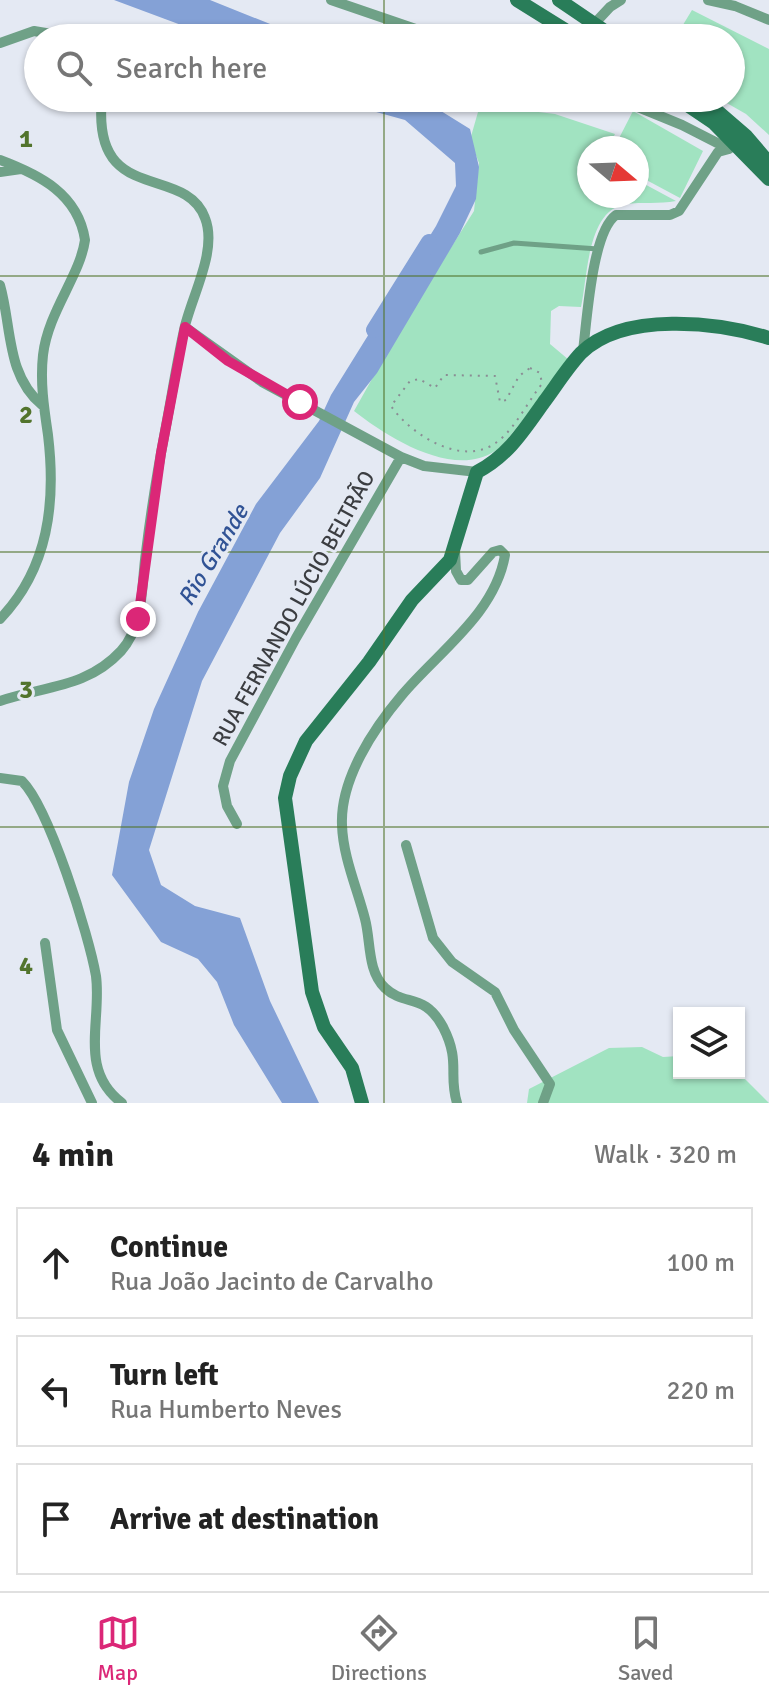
<!DOCTYPE html>
<meta charset="utf-8">
<style>
body{margin:0;font-family:Signika,sans-serif;background:#f6f6f6;color:#222}
.controls{position:absolute;right:24px;bottom:24px;display:grid;overflow:hidden;border-radius:0px;box-shadow:0 2px 6px #0004}
.controls button{width:72px;height:72px;display:grid;place-items:center;padding:0;border:0;border-bottom:2px solid #e0e0e0;background:#fff;color:#222;font:40px sans-serif}
.compass{position:absolute;left:577px;top:136px;width:72px;height:72px;border-radius:50%;background:#fff;box-shadow:0 2px 6px #0004;rotate:109deg}
.stop{position:absolute;width:24px;height:24px;margin:-18px;border:6px solid #db2777;border-radius:50%;background:#fff}
.stop.end{background:#db2777;border-color:#fff;box-shadow:0 2px 8px #0008}
.list{margin:0;padding:0;list-style:none}
h2{display:flex;justify-content:space-between;align-items:center;height:104px;margin:0;padding:0 32px;font-size:34px}
h2 small{font-size:26px;font-weight:400;color:#767676}
.list li{display:grid;grid-template-columns:52px 1fr auto;gap:24px;align-items:center;box-sizing:border-box;height:112px;margin:0 16px 16px;padding:0 16px;border:2px solid #e0e0e0;border-radius:0px}
.list b{display:block;font-size:30px;white-space:nowrap}
.list p{margin:0;font-size:26px;white-space:nowrap;color:#767676}
.list em{font-size:26px;font-style:normal;color:#767676}
.icon{flex:none;width:44px;height:44px;fill:none;stroke:currentColor;stroke-width:2;stroke-linecap:round;stroke-linejoin:round}
.map{position:relative;flex:none;width:769px;height:1103px;overflow:hidden}
.search{position:absolute;background:#fff;box-shadow:0 2px 6px #0004;left:24px;right:24px;top:24px;height:88px;display:flex;align-items:center;gap:20px;box-sizing:border-box;padding:0 28px;border-radius:44px;color:#767676;font-size:30px}
.sheet{height:488px;background:#fff}
nav{display:flex;justify-content:space-around;align-items:center;box-sizing:border-box;height:112px;border-top:2px solid #e0e0e0;background:#fff;font-size:22px;color:#767676}
nav a{display:grid;justify-items:center;gap:4px}
nav .on{color:#db2777}
.map>svg:first-child{display:block}
.green{fill:#a1e3c1}
.water{fill:#84a1d6}
.lines{fill:none;stroke-linecap:round;stroke-linejoin:round}
.river{stroke:#84a1d6;stroke-width:16}
.path{stroke:#8a8d94;stroke-width:2;stroke-dasharray:2 6;stroke-linecap:butt}
.lane{stroke:#6fa187;stroke-width:5}
.street{stroke:#6fa187;stroke-width:10}
.secondary{stroke:#297d59;stroke-width:14}
.route{stroke:#db2777;stroke-width:10}
.grid{fill:none;stroke:#52742c;stroke-width:2;stroke-opacity:0.55}
.labels{text-anchor:middle;stroke-width:6;stroke-linejoin:round;paint-order:stroke}
.street-label{font-size:22px;fill:#3b3d41;stroke:#e4e9f3}
.water-label{font-size:24px;font-style:italic;fill:#315395;stroke:#e4e9f3}
.grid-label{font-size:26px;text-anchor:middle;font-weight:bold;fill:#52742c;stroke:#e4e9f3;stroke-width:6;stroke-linejoin:round;paint-order:stroke}
</style>
<div class="map">
<svg width="769" height="1103" viewBox="0 0 769 1103">
<rect width="100%" height="100%" fill="#e4e9f3"/>
<path class="green" d="M692,10L769,49V135L746,114L718,98H731V38H675Z
M480,105L555,114L615,134L608,148H589V196H637V180L676,201C659,204 642,202 626,204C587,210 588,275 581,307L559,306L551,311L550,344L569,360C551,380 511,440 495,451C453,479 387,437 354,411L404,322L474,211L479,163L470,140Z
M633,111L703,151L680,198L637,175V148H614Z
M642,1047L663,1057L679,1056V1073H739L769,1103H527L529,1089L609,1048Z"/>
<path class="water" d="M114,0H210L305,38H216Z
M326,98H420L470,129L479,167L476,199L460,233L377,373L354,402L320,478L280,533L202,681L149,850L161,885L195,906L240,918L270,1001L319,1103H282L234,1025L217,982L198,959L161,942L112,875L129,782L154,709L198,612L256,504L319,421L331,395L436,226L456,186L455,163L405,120Z"/>
<g class="lines">
<path class="river" d="M374,330L429,242"/>
<path class="path" d="M530,368L540,373L542,384C528,401 515,429 497,442C463,468 411,435 391,406L410,381L419,379L435,388L444,375L495,376L500,402L506,400L519,376Z"/>
<path class="lane" d="M481,252L514,243L598,249"/>
<path class="street" d="M331,0L442,38
M708,0L735,6L769,20
M581,38L610,7L621,0
M0,43L34,31L75,38
M616,98L682,125L729,149
M0,160C40,175 78,194 85,240C80,276 48,312 43,355C40,382 44,408 48,435C56,502 49,568 0,619
M0,172L21,169
M0,285C12,327 6,375 42,405
M185,327L262,382L401,457L424,466L477,472
M583,351C587,320 592,232 616,215H670L679,211L718,152L729,149L737,141
M455,551L456,571L461,580H468L493,552L500,550L505,555C495,614 438,652 402,695C374,728 340,779 342,825C343,857 357,888 365,919C371,941 367,971 385,988C405,1007 424,992 443,1027C461,1062 448,1074 457,1103
M0,701C44,686 87,688 121,651C145,624 141,585 146,552C151,510 158,468 166,426C172,394 177,362 184,330C191,297 218,251 205,218C185,163 91,207 102,98
M0,778L22,781C49,808 89,935 96,976C102,1021 78,1070 122,1103
M237,824L227,806L223,786L230,761L296,638L401,457
M406,845L433,938L452,962L495,992L514,1030L550,1084L543,1103
M45,943L57,1030L92,1103"/>
<path class="secondary" d="M517,0L578,38
M559,0L615,38
M677,98L714,123L769,179
M702,98L746,136L769,163
M362,1103L352,1068L324,1027L312,992L285,798L290,776L306,741L369,662L412,600L450,560L477,472C508,456 524,430 544,402C556,386 567,368 581,353C624,311 718,322 769,338"/>
</g>
<g class="lines">
<path class="route" d="M138,619L161,453L185,327L228,361L300,402"/>
</g>
<path class="grid" d="M384,0V38M384,98V1103M0,276H769M0,552H769M0,827H769"/>
<g class="labels">
<g class="street-label">
<text transform="translate(293 608) rotate(-61)" y="8">RUA FERNANDO LÚCIO BELTRÃO</text>
</g>
<g class="water-label">
<text transform="translate(213 555) rotate(-59)" y="8">Rio Grande</text>
</g>
</g>
<g class="grid-label">
<text x="26" y="147">1</text>
<text x="26" y="423">2</text>
<text x="26" y="698">3</text>
<text x="26" y="974">4</text>
</g>
</svg>
<div class="controls">
<button><svg class="icon" aria-label="layers" viewBox="0 0 24 24"><path d="M12 4l9 5-9 5-9-5zM3 14l9 5 9-5"/></svg></button>
</div>
<svg class="compass" viewBox="-18 -18 36 36"><path d="M0-13l5 13h-10z" fill="#e53935"/><path d="M0 13l5-13h-10z" fill="#767676"/></svg>
<div class="stop" style="left:300px;top:402px"></div>
<div class="stop end" style="left:138px;top:619px"></div>
<div class="search"><svg class="icon" aria-label="search" viewBox="0 0 24 24"><circle cx="10" cy="10" r="6"/><path d="M15 15l6 6"/></svg>Search here</div>
</div>
<section class="sheet">
<h2>4 min<small>Walk · 320 m</small></h2>
<ul class="list">
<li><svg class="icon" aria-label="ahead" viewBox="0 0 24 24"><path d="M12 20V5M6 11l6-6 6 6"/></svg><div><b>Continue</b><p>Rua João Jacinto de Carvalho</p></div><em>100 m</em></li>
<li><svg class="icon" aria-label="left" viewBox="0 0 24 24"><path d="M17 20v-9H6M10 6l-5 5 5 5"/></svg><div><b>Turn left</b><p>Rua Humberto Neves</p></div><em>220 m</em></li>
<li><svg class="icon" aria-label="arrive" viewBox="0 0 24 24"><path d="M6 21V4h12l-3 4 3 4H6"/></svg><div><b>Arrive at destination</b></div></li>
</ul>
</section>
<nav>
<a class="on"><svg class="icon" aria-label="map" viewBox="0 0 24 24"><path d="M3 6l6-2 6 2 6-2v14l-6 2-6-2-6 2zM9 4v14M15 6v14"/></svg>Map</a>
<a><svg class="icon" aria-label="directions" viewBox="0 0 24 24"><path d="M12 3l9 9-9 9-9-9zM9 14v-3h6M13 9l2 2-2 2"/></svg>Directions</a>
<a><svg class="icon" aria-label="saved" viewBox="0 0 24 24"><path d="M7 4h10v16l-5-4-5 4z"/></svg>Saved</a>
</nav>
